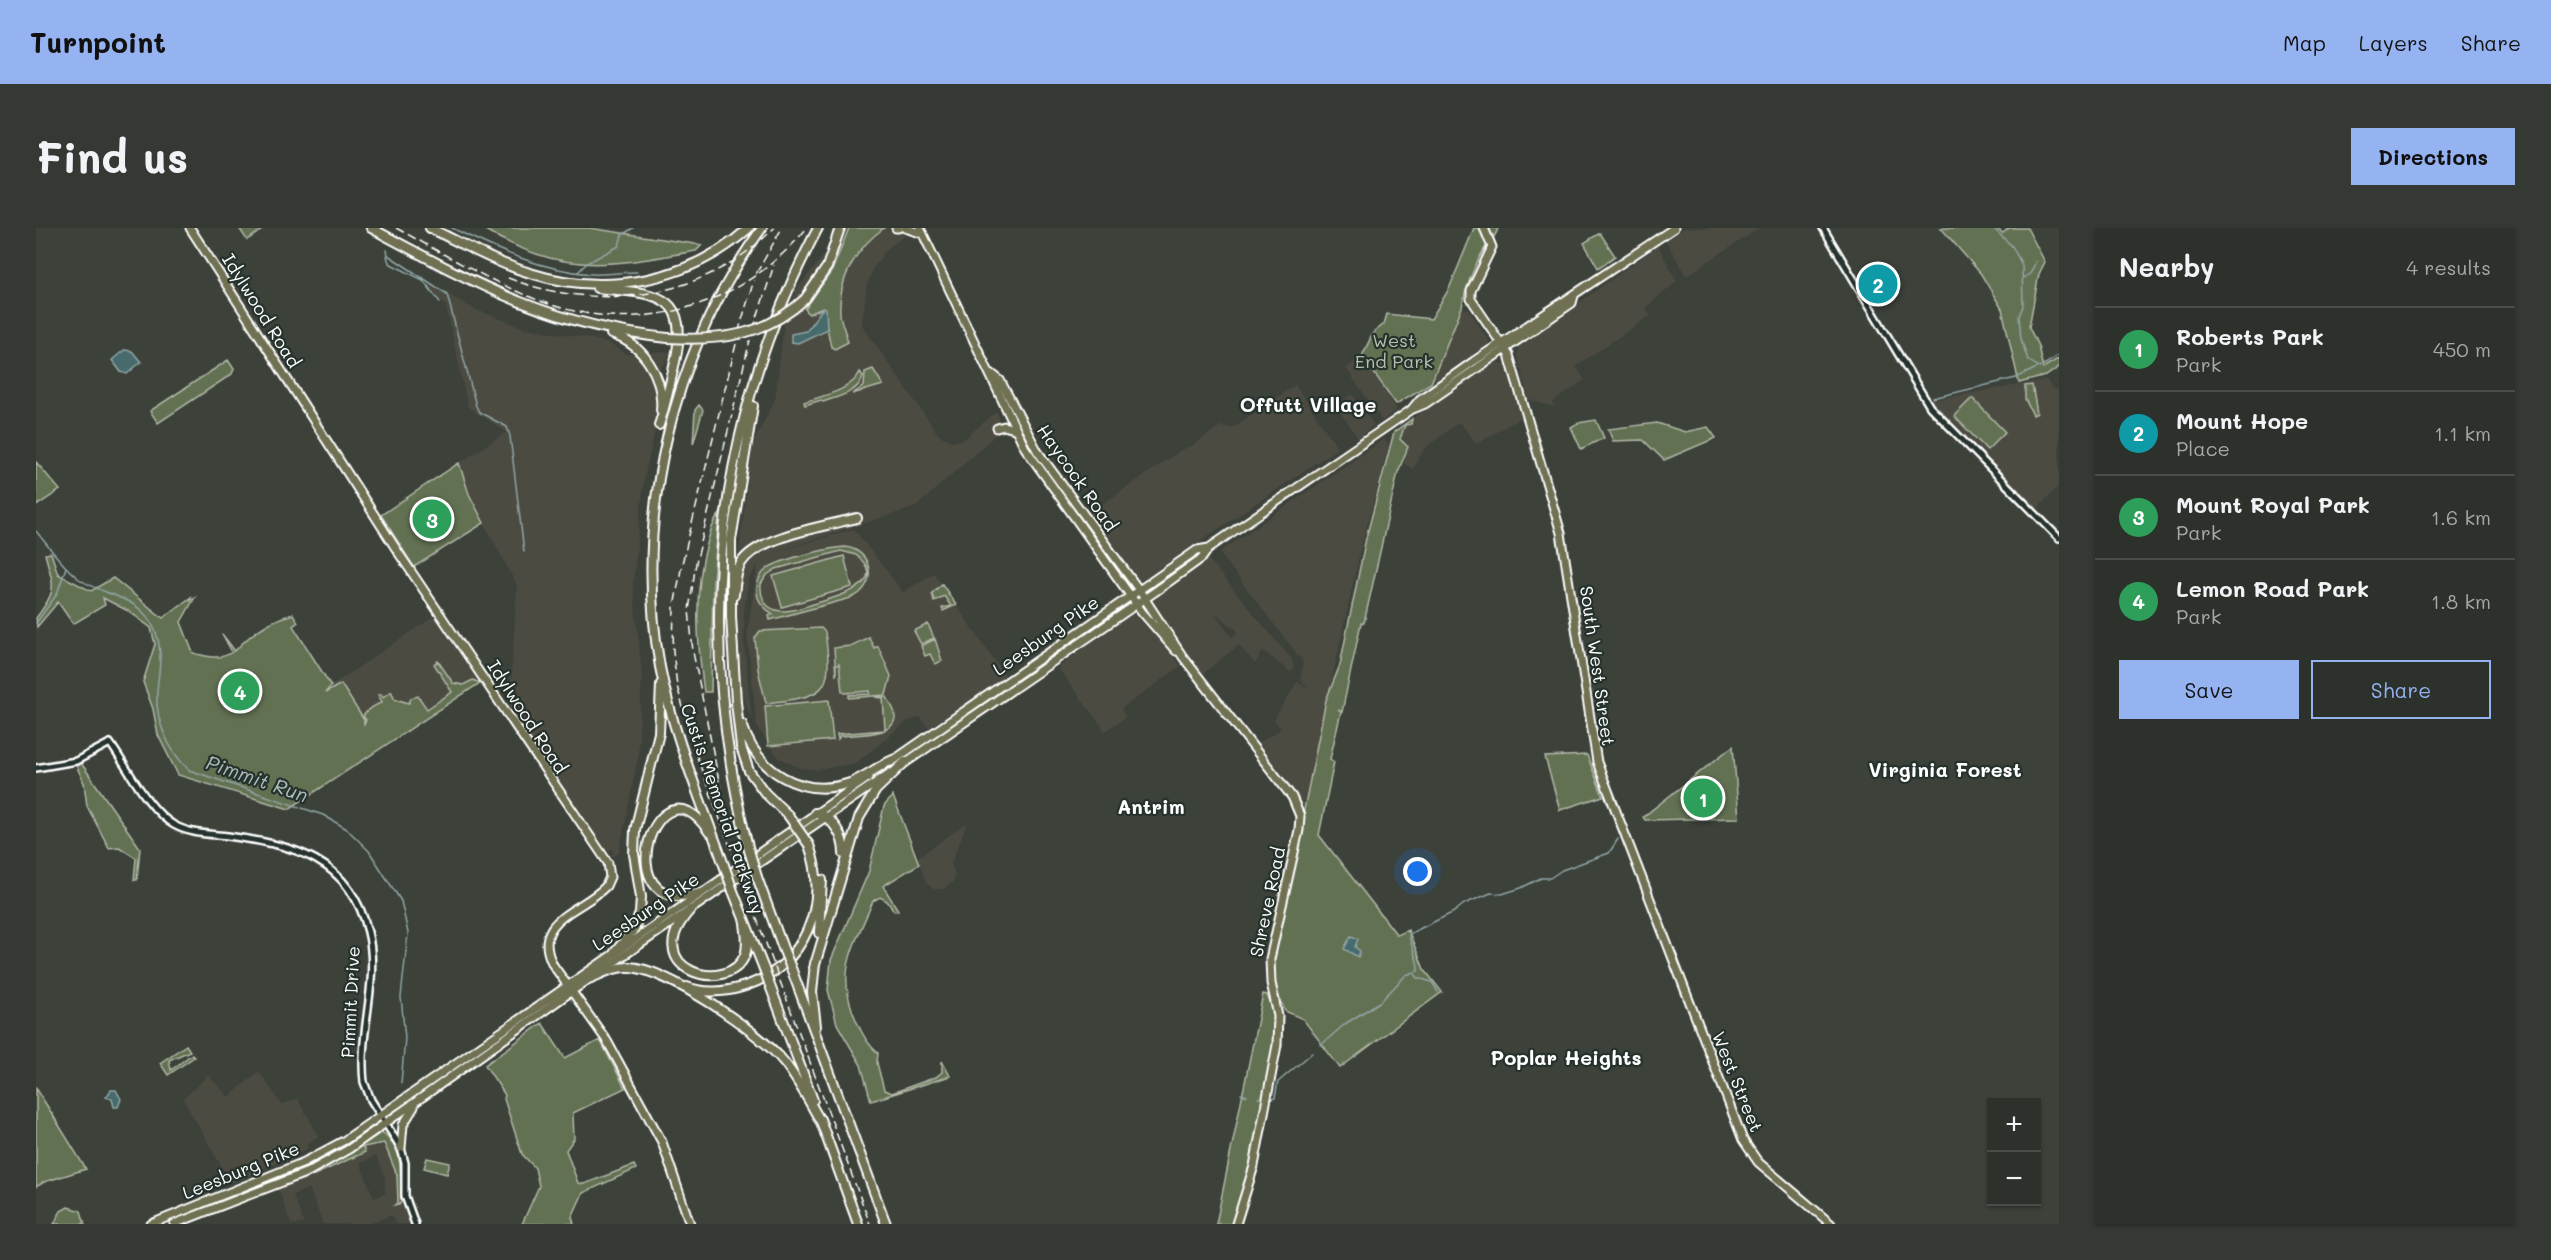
<!DOCTYPE html>
<meta charset="utf-8">
<style>
body{margin:0;font-family:Mali,sans-serif;background:#353934;color:#f1f3f6}
.controls{position:absolute;right:18px;bottom:18px;display:grid;overflow:hidden;border-radius:0px;box-shadow:0 2px 4px #0004}
.controls button{width:54px;height:54px;display:grid;place-items:center;padding:0;border:0;border-bottom:2px solid #484c48;background:#2d312c;color:#f1f3f6;font:30px sans-serif}
.you{position:absolute;left:1382px;top:644px;width:21px;height:21px;margin:-15px;border:4px solid #fff;border-radius:50%;background:#1a73e8;box-shadow:0 0 0 9px #1a73e833}
.badge{display:grid;place-items:center;width:39px;height:39px;border-radius:50%;background:#95b2f1;color:#fff;font-size:20px;font-weight:700}
.pin{position:absolute;translate:-50% -50%;border:3px solid #fff;box-shadow:0 2px 6px #0006}
.list{margin:0;padding:0;list-style:none}
h2{display:flex;justify-content:space-between;align-items:center;height:78px;margin:0;padding:0 24px;font-size:26px}
h2 small{font-size:20px;font-weight:400;color:#a7a9a9}
.list li{display:grid;grid-template-columns:39px 1fr auto;gap:18px;align-items:center;box-sizing:border-box;height:84px;padding:0 24px;border-top:2px solid #484c48}
.list b{display:block;font-size:22px;white-space:nowrap}
.list p{margin:0;font-size:20px;white-space:nowrap;color:#a7a9a9}
.list em{font-size:20px;font-style:normal;color:#a7a9a9}
.actions{display:flex;gap:12px;padding:18px 24px}
.actions a{flex:1;padding:14px 0;border:2px solid #95b2f1;border-radius:0px;text-align:center;font-size:21px;color:#95b2f1}
.actions .main{background:#95b2f1;color:#111}
.map{position:relative;flex:none;width:2023px;height:996px;overflow:hidden;border-radius:0px}
header{display:flex;align-items:center;gap:36px;box-sizing:border-box;height:84px;padding:0 30px;background:#95b2f1;color:#111}
header strong{font-size:28px}
nav{display:flex;gap:33px;margin-inline-start:auto;font-size:21px}
.intro{display:flex;align-items:center;justify-content:space-between;box-sizing:border-box;height:144px;padding:0 36px}
h1{margin:0;font-size:42px}
.button{padding:15px 27px;border-radius:0px;background:#95b2f1;color:#111;font-size:21px;font-weight:700}
main{display:flex;gap:36px;padding:0 36px}
aside{flex:1;background:#2d312c;border-radius:0px;box-shadow:0 2px 4px #0004}
.map>svg:first-child{display:block}
.built{fill:#4b4b43;fill-rule:evenodd}
.green{fill:#647152;stroke:#b2b8a8;stroke-width:1.5;fill-rule:evenodd}
.water{fill:#476b6c;stroke:#91a6a7;stroke-width:1.5}
.lines{fill:none;stroke-linecap:round;stroke-linejoin:round}
.stream{stroke:#91a6a7;stroke-width:1.5}
.minor-casing{stroke:#fff;stroke-width:10}
.major-casing{stroke:#fff;stroke-width:11}
.highway-casing{stroke:#fff;stroke-width:12}
.minor{stroke:#26332d;stroke-width:5}
.major{stroke:#706f52;stroke-width:7}
.highway{stroke:#706f52;stroke-width:8}
.rail{stroke:#fff;stroke-width:1.5;stroke-dasharray:9 4.5;stroke-linecap:butt}
.highway-bridge-casing{stroke:#fff;stroke-width:12;stroke-linecap:butt}
.highway-bridge{stroke:#706f52;stroke-width:8}
.labels{text-anchor:middle;stroke-width:4.5;stroke-linejoin:round;paint-order:stroke}
.street-label{font-size:18px;fill:#fff;stroke:#26332d}
.park-label{font-size:18px;fill:#b9bfb1;stroke:#26332d}
.neighbourhood-label{font-size:20px;font-weight:bold;fill:#fff;stroke:#26332d}
.water-label{font-size:20px;font-style:italic;fill:#acbcbd;stroke:#26332d}
</style>
<header>
<strong>Turnpoint</strong>
<nav><a>Map</a><a>Layers</a><a>Share</a></nav>
</header>
<div class="intro"><h1>Find us</h1><a class="button">Directions</a></div>
<main>
<div class="map">
<svg width="2023" height="996" viewBox="0 0 2023 996">
<rect width="100%" height="100%" fill="#3c413a"/>
<filter id="ink" filterUnits="userSpaceOnUse"><feTurbulence type="fractalNoise" baseFrequency=".0167" numOctaves="2"/><feDisplacementMap in="SourceGraphic" scale="12" xChannelSelector="R" yChannelSelector="G"/><feConvolveMatrix kernelMatrix="1 2 1 2 8 2 1 2 1" color-interpolation-filters="sRGB"/></filter>
<g filter="url(#ink)">
<path class="built" d="M809,0H871L872,5L851,21L837,40L831,57L826,97L902,206L915,213L927,212L961,183L966,201L880,279L735,325L818,301L867,364L898,345L971,450L892,500L884,489L872,493L820,535L781,542L764,540L742,529L721,499L711,405L722,336L713,351L708,382V413L716,494L695,430L694,387L717,215L739,172L748,96L761,61Z
M1649,0H1724L1650,48L1630,13Z
M1622,18L1641,53L1609,80L1615,87L1540,138L1549,152L1517,174L1518,179L1493,172L1481,127L1484,117Z
M388,53L438,81L489,100L558,111L574,116L591,126L635,124L625,142L620,170L622,188L608,251L597,357L606,446L602,530L583,625L576,629L577,621L566,625L473,483L481,358L433,266L423,235L471,204L432,179L410,78Z
M1426,79L1433,82L1453,113L1452,117L1395,155Z
M1326,128L1361,182L1346,193L1310,140Z
M1460,134L1470,136L1485,184L1484,190L1441,216L1423,194L1388,221L1377,241L1368,235L1372,217L1359,202Z
M2011,152L2015,160L2023,162V257L2001,281L1903,182L1896,172Z
M1259,157L1302,220L1105,353L1102,351L1052,286L1147,221L1156,218L1184,198L1196,200Z
M1317,166L1338,197L1322,210L1299,177Z
M1348,211L1353,217L1325,319L1268,579L1219,517L1245,501L1238,492L1261,454L1274,461L1264,452L1267,434L1185,327V323Z
M1170,332H1173L1256,432L1258,440L1255,445L1227,423L1219,436L1203,417L1164,448L1147,425L1139,412L1141,410L1116,376V371ZM1178,384L1202,403V404L1196,409Z
M1096,387H1103L1145,438L1085,481L1090,489L1069,503L1022,440L1076,398Z
M399,388L444,455L253,581L156,551Z
M931,595L915,636L919,646L917,654L907,661H897L891,656L881,630Z
M223,843L246,877L261,870L283,908L270,916L272,920L259,928L195,955L147,871L172,847L193,869Z
M346,904L354,910L363,926L366,977L375,996H360L356,987L332,996H287L273,960L257,967L268,996H255L242,960L276,946L316,925ZM340,928L349,949V966L338,970L324,935Z"/>
<path class="green" d="M203,0H229L211,12Z
M446,0H553L666,17L660,23C575,38 524,49 446,0Z
M813,0H848C820,20 802,51 804,86C805,95 810,105 812,114L799,121L795,119L787,80L773,86L769,81L796,43Z
M1438,0H1462C1460,9 1455,12 1449,20C1439,36 1429,61 1426,79L1395,155L1360,176L1326,128L1337,105L1348,96L1351,86L1395,91L1413,61Z
M1905,0H1960L1967,5L1973,0H1991L2009,34L2003,46L1993,99L2002,118L2007,140L2023,130V139L2010,148L1983,155L1966,81L1945,46Z
M1564,5L1579,28L1562,40L1548,15Z
M192,132L198,141L196,146L122,195L114,183Z
M837,141L847,157L816,166L828,158L829,144Z
M824,144L827,148C824,164 801,169 787,174L785,172L769,177L768,174C786,168 815,163 824,144Z
M1996,157L2001,185L1997,187L1989,171V158Z
M1936,170L1969,204L1951,222L1918,188Z
M663,177L667,182L657,216L659,182Z
M1376,191L1375,196L1369,197L1364,211L1372,219L1362,244L1328,395H1325L1306,484L1302,482L1305,484L1294,531L1298,534L1283,607L1361,707L1372,702L1388,741L1406,764L1304,840L1267,791L1249,783L1238,757V731L1290,472L1304,437L1330,310L1358,204Z
M1560,192L1568,210L1545,221L1535,199L1542,195Z
M1621,195L1649,204L1672,199L1680,210L1628,232L1607,212L1577,213L1572,201Z
M0,234L24,262L0,278Z
M423,235L433,266L448,295L378,339L345,287Z
M683,287L677,353L675,464H668C661,413 657,363 672,312C675,303 677,293 683,287Z
M809,319C838,322 842,360 815,370L734,392L733,388L737,386C729,381 722,375 721,365C720,355 724,346 732,340C746,331 792,320 809,319ZM805,323L820,327C856,356 800,369 781,375C769,378 752,386 740,382C728,379 724,367 725,356L731,347L740,341Z
M15,325L22,346L55,363L77,350L127,390L155,369L154,372L159,369L145,394L157,425C171,428 183,433 196,424L186,406L199,423C215,405 233,392 257,386L262,394L257,398L295,458L289,465L305,456L328,492V497L330,492L327,488L333,481L346,474L342,467L345,466L347,469L355,463L359,471L373,475L375,470L382,468L391,481L416,464L398,436L402,433L417,455L427,457L437,452L444,455L253,581L142,547L122,507L117,481L107,454L119,416L115,400L94,384L67,370L69,377L37,396L22,374L1,399L0,390C22,361 18,359 9,326Z
M808,328L816,359L746,379L737,348Z
M906,356L920,377L907,383L906,380L915,378L908,368L898,373L896,365Z
M892,396L898,410L885,416L878,403Z
M785,400L789,404C798,466 789,468 730,475L722,442L719,410L724,403Z
M833,409L838,420L842,418L855,448L850,467L813,470V467L834,466V463L809,465L806,463L803,436L800,438V448L798,420L814,418Z
M899,411L906,433L899,436L894,426L889,428L885,418Z
M839,469H851C853,473 858,481 859,486C862,509 821,506 804,508L802,511L801,506L849,502L847,470Z
M793,472L797,512L732,518L729,478Z
M1697,518L1703,590L1609,592L1607,589Z
M1551,527L1567,568L1524,582L1509,529Z
M45,535L104,620L101,652H98L100,630L83,619L73,620L51,578L48,555L40,537Z
M857,568L883,636L847,658L862,682L858,683L851,673L844,669L837,673C818,719 798,745 821,794C826,806 832,817 842,825L841,835L848,862L856,865L900,849L906,844V833L914,848L835,873L825,837L801,796L792,762L795,732L833,643L848,578Z
M1227,766L1231,767L1238,785V813L1218,928L1198,996H1180Z
M506,795L529,830L564,812L589,860L537,885L538,911L530,922L542,955L548,956L598,937L600,941L547,965L536,989L538,996H486L503,958L499,940L486,926L468,871L469,867L449,837Z
M150,817L154,823L133,832L135,842L156,826L158,829L132,847L124,835Z
M0,860L50,941L8,954L0,959Z
M346,904C370,921 363,947 365,974L363,977H359L362,975L361,947L348,915L327,919L329,924L276,948Z
M391,930L414,935L411,946L388,940Z
M32,979L45,983L49,996H18L25,983Z"/>
<path class="water" d="M787,80L790,81L791,101L762,115L755,114V106L770,103Z
M88,122L96,123L105,134L91,146L85,144L76,132Z
M1315,708L1322,711L1319,719L1324,723L1322,729L1308,721Z
M75,862H80L85,871L82,879H78L76,871L70,869Z"/>
<g class="lines">
<path class="stream" d="M416,0C461,22 505,42 555,46C571,47 586,44 601,44
M1957,0L1976,18L1986,37L1987,78L1983,88L1985,111L1992,132L2004,140
M351,22L352,27L411,66L440,178L443,184L471,199L474,208L488,324
M351,28L353,35L387,52L404,74
M542,44L551,35L583,18L586,7L597,0
M1987,50L1994,46L2000,33
M1897,170L1980,150L2011,135L2023,126
M0,303C13,319 26,338 43,351C69,369 103,367 118,400C128,423 123,440 121,463C119,493 132,522 153,542L287,587L311,601L333,623L365,673L372,705L365,769L369,810L365,855
M0,395L21,366L30,339
M1379,746L1382,750L1396,754L1402,764
M1285,817L1309,796L1345,773L1370,747L1382,743C1383,731 1374,719 1373,707L1377,704L1418,684L1428,676L1455,665L1466,666L1485,660L1505,650H1514L1526,642L1573,625L1582,611
M1205,866L1211,868
M1222,870H1225
M1233,872L1239,870L1242,854L1276,825"/>
<defs>
<path id="minor" d="M1787,0L1894,179L2023,310
M0,540L40,533L74,515C91,539 113,583 138,597C154,606 174,606 192,608C257,617 314,630 332,704C344,753 322,804 328,854L335,872L365,920L369,935V968L379,996"/>
<path id="major" d="M154,0L364,327L572,635L574,649L570,658C547,683 493,691 517,737L571,813L626,914L654,996
M860,0H862
M869,0L887,6
M884,0L989,220L1106,384L1140,423
M1448,0L1456,19L1435,63V71L1473,127L1525,305L1561,534L1707,912L1722,934L1795,996
M955,145L964,152L1002,224L1103,362L1147,429L1256,569L1264,588L1263,602L1234,731L1235,755L1242,788L1241,817L1218,938L1200,996
M1377,181L1389,176L1536,75L1538,68
M961,200L968,198L978,201
M855,534L1161,322L1173,320
M866,537L1120,363L1166,330L1173,320L1375,182L1384,171L1438,133L1638,0
M365,920L367,897L378,879
M115,996L268,934L309,912L833,549
M138,996L272,944L313,921L536,763L854,545"/>
<path id="highway" d="M335,0C438,55 513,98 632,110
M394,0C427,16 460,35 494,45C570,69 654,53 713,0
M561,60C617,66 655,62 639,134C634,155 630,176 623,197
M769,71L791,39L804,0
M575,106C607,116 628,148 625,182
M717,178L695,312V388L700,474L705,519L713,543L729,565L752,587
M698,367C699,357 700,344 705,335C722,308 791,298 821,290
M706,496C720,543 765,571 814,555C830,549 843,537 859,531
M779,585C798,589 808,609 808,626
M712,619C658,404 678,197 782,0
M688,637C665,572 637,507 624,439C597,287 636,125 726,0
M721,649L748,723
M697,663L728,741
M664,665C568,692 620,522 673,604
M654,682C600,743 693,768 709,727C713,717 710,705 709,695
M783,705L786,652
M579,724L598,701L604,685L605,669L598,626L599,602L623,505L625,456
M779,735L776,764L780,798
M755,740L850,996
M778,740L823,590L840,562L869,534
M555,750C567,745 580,738 594,739C631,741 724,804 748,834C763,853 774,875 786,896
M733,755L777,872
M651,759C669,766 691,764 709,758C770,738 794,675 773,617
M784,891L822,996"/>
</defs>
<use href="#minor" class="minor-casing"/>
<use href="#major" class="major-casing"/>
<use href="#highway" class="highway-casing"/>
<use href="#minor" class="minor"/>
<use href="#major" class="major"/>
<use href="#highway" class="highway"/>
<path class="rail" d="M360,0C408,26 456,55 507,74C604,109 706,79 771,0
M720,46L746,0
M472,50C563,85 668,72 738,0
M717,102L738,37
M702,105L718,52
M700,116L646,336L638,379L637,423L641,458L662,532L834,996
M691,593L657,424L653,382L660,335L714,112"/>
<defs>
<path id="highway-bridge" d="M632,110C685,113 729,108 769,71
M752,587L773,617
M712,619L721,649
M688,637L697,663
M748,723L755,740
M728,741L733,755"/>
</defs>
<use href="#highway-bridge" class="highway-bridge-casing"/>
<use href="#highway-bridge" class="highway-bridge"/>
</g>
</g>
<g class="labels">
<g class="street-label">
<text transform="translate(225 83) rotate(58)" y="6">Idylwood Road</text>
<text transform="translate(1041 250) rotate(55)" y="6">Haycock Road</text>
<text transform="translate(1010 408) rotate(-35)" y="6">Leesburg Pike</text>
<text transform="translate(1561 438) rotate(82)" y="6">South West Street</text>
<text transform="translate(491 489) rotate(57)" y="6">Idylwood Road</text>
<text transform="translate(686 581) rotate(71)" y="6">Custis Memorial Parkway</text>
<text transform="translate(1232 674) rotate(-78)" y="6">Shreve Road</text>
<text transform="translate(610 684) rotate(-34)" y="6">Leesburg Pike</text>
<text transform="translate(315 774) rotate(-87)" y="6">Pimmit Drive</text>
<text transform="translate(1701 854) rotate(68)" y="6">West Street</text>
<text transform="translate(205 943) rotate(-22)" y="6">Leesburg Pike</text>
</g>
<g class="park-label">
<text x="1358" y="119">West<tspan x="1358" dy="21">End Park</tspan></text>
</g>
<g class="neighbourhood-label">
<text x="1272" y="184">Offutt Village</text>
<text x="1909" y="549">Virginia Forest</text>
<text x="1115" y="586">Antrim</text>
<text x="1530" y="837">Poplar Heights</text>
</g>
<g class="water-label">
<text transform="translate(221 551) rotate(19)" y="7">Pimmit Run</text>
</g>
</g>
</svg>
<div class="controls">
<button>+</button>
<button>−</button>
</div>
<div class="you"></div>
<div class="pin badge" style="left:1667px;top:570px;background:#2e9e5b">1</div>
<div class="pin badge" style="left:1842px;top:56px;background:#0f9aa8">2</div>
<div class="pin badge" style="left:396px;top:291px;background:#2e9e5b">3</div>
<div class="pin badge" style="left:204px;top:463px;background:#2e9e5b">4</div>
</div>
<aside>
<h2>Nearby<small>4 results</small></h2>
<ul class="list">
<li><span class="badge" style="background:#2e9e5b">1</span><div><b>Roberts Park</b><p>Park</p></div><em>450 m</em></li>
<li><span class="badge" style="background:#0f9aa8">2</span><div><b>Mount Hope</b><p>Place</p></div><em>1.1 km</em></li>
<li><span class="badge" style="background:#2e9e5b">3</span><div><b>Mount Royal Park</b><p>Park</p></div><em>1.6 km</em></li>
<li><span class="badge" style="background:#2e9e5b">4</span><div><b>Lemon Road Park</b><p>Park</p></div><em>1.8 km</em></li>
</ul>
<div class="actions"><a class="main">Save</a><a>Share</a></div>
</aside>
</main>
